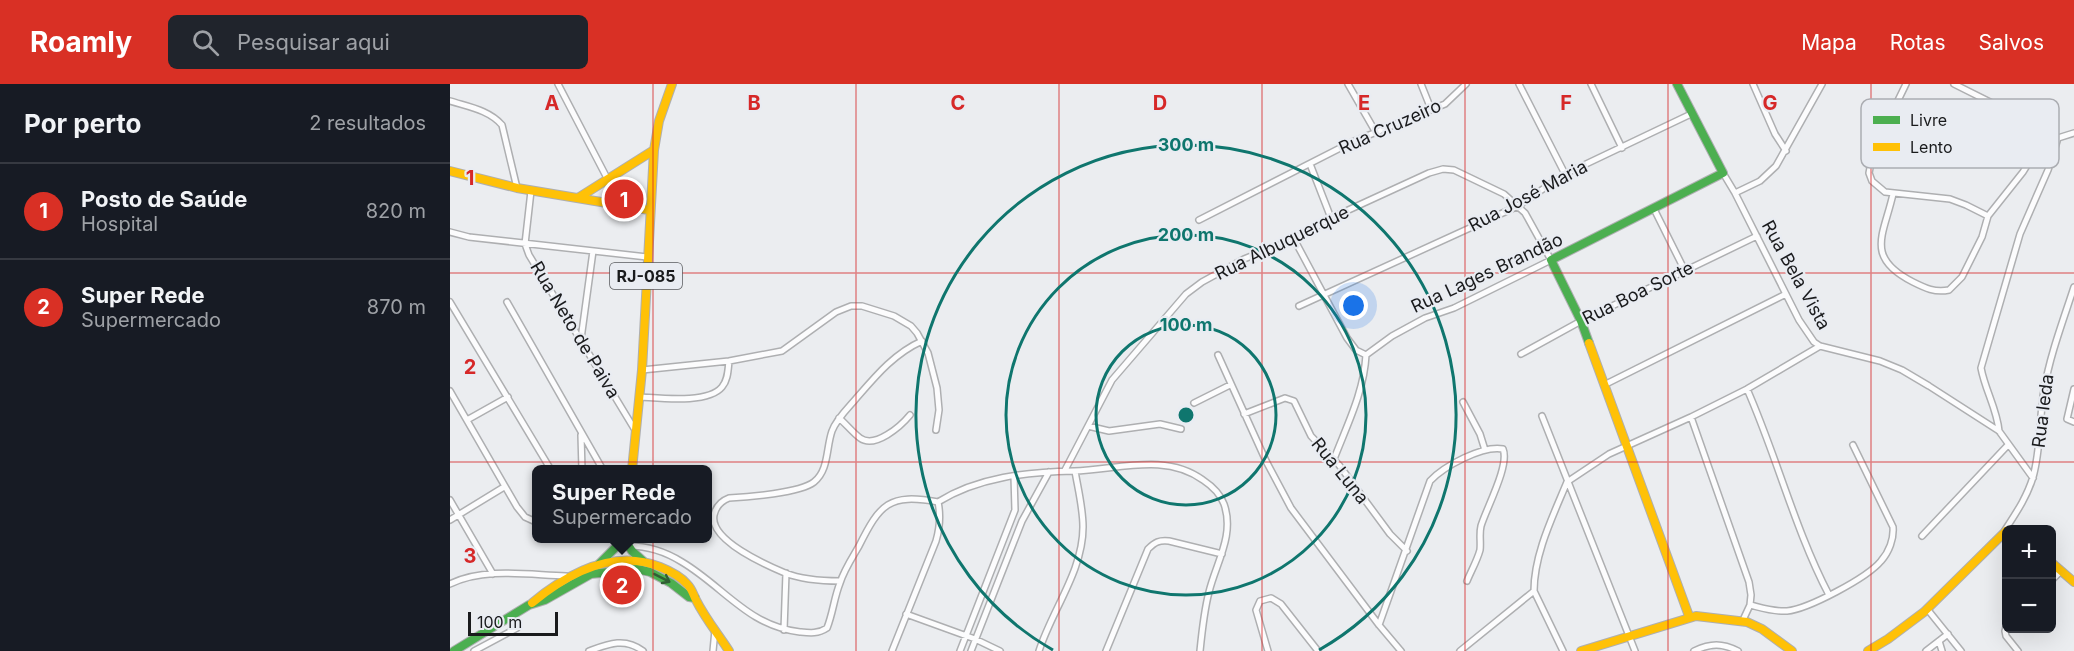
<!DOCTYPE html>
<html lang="pt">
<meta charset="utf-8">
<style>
body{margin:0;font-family:Inter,sans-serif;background:#20242c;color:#f1f3f6}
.controls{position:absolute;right:18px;bottom:18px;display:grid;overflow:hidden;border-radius:9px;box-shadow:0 6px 24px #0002}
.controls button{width:54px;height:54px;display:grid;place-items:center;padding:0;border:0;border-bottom:2px solid #363941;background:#171b24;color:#f1f3f6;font:30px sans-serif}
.scale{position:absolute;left:18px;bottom:15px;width:90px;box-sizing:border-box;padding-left:6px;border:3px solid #1a1b1d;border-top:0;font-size:16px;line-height:21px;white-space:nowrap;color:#1a1b1d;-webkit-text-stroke:4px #e9ecf2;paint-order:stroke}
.you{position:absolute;left:904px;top:222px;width:21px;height:21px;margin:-15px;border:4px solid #fff;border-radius:50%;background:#1a73e8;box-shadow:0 0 0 9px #1a73e833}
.badge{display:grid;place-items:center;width:39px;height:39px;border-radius:50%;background:#d93025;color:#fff;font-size:20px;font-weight:700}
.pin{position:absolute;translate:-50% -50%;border:3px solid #fff;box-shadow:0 2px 6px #0006}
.popup{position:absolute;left:82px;top:381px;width:180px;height:78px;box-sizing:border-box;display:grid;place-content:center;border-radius:9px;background:#171b24;filter:drop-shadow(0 2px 4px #0005);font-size:20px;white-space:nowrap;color:#9ea1a6}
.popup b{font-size:22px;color:#f1f3f6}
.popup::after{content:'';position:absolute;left:50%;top:100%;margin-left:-12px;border:12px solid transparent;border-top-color:#171b24}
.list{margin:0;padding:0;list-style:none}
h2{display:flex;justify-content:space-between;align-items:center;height:78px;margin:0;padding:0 24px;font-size:26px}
h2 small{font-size:20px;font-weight:400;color:#9ea1a6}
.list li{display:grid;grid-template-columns:39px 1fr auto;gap:18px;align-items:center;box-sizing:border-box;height:96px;padding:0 24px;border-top:2px solid #363941}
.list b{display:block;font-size:22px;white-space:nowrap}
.list p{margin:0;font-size:20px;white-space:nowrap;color:#9ea1a6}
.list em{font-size:20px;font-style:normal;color:#9ea1a6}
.icon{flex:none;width:33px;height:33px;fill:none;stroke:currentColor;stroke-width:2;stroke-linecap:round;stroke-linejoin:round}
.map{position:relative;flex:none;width:1624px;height:567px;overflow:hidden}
header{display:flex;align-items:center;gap:36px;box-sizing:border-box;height:84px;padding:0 30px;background:#d93025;color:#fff}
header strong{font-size:28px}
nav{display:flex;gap:33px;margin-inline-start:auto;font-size:21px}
.search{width:420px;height:54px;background:#20242c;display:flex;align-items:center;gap:15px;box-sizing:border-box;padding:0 21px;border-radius:9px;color:#9ea1a6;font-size:22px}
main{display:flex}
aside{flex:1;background:#171b24}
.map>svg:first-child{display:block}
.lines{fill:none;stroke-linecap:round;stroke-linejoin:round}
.street-casing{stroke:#aeafb1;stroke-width:8}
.fast-casing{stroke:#aeafb1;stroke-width:10}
.slow-casing{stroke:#aeafb1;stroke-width:10}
.street{stroke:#fcfcfd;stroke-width:5}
.fast{stroke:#4caf50;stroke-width:8}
.slow{stroke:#ffc107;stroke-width:8}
.oneway{stroke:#305e34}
.grid{fill:none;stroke:#d62828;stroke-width:1.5;stroke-opacity:0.55}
.ring{fill:none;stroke:#0f766e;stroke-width:3}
.labels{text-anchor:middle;stroke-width:4.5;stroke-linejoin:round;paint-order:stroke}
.shield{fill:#e9ecf2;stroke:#585a5d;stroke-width:1.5}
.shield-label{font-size:16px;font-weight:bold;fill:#1a1b1d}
.street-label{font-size:18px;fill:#1a1b1d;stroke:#e9ecf2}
.key{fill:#e9ecf2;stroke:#abadb2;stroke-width:1.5}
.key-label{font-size:16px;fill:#1a1b1d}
.grid-label{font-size:20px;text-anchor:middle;font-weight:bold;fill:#d62828;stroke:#e9ecf2;stroke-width:4.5;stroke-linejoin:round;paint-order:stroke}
.centre{fill:#0f766e;stroke:#e9ecf2;stroke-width:3}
.ring-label{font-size:18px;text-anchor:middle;font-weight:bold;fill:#0f766e;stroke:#e9ecf2;stroke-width:4.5;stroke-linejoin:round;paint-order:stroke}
</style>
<header>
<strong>Roamly</strong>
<div class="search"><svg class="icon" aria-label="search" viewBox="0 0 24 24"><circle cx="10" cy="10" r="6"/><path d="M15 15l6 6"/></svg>Pesquisar aqui</div>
<nav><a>Mapa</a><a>Rotas</a><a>Salvos</a></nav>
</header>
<main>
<aside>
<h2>Por perto<small>2 resultados</small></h2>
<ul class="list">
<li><span class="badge">1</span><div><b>Posto de Saúde</b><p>Hospital</p></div><em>820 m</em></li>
<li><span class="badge">2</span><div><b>Super Rede</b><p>Supermercado</p></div><em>870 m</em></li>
</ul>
</aside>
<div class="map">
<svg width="1624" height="567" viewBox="0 0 1624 567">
<rect width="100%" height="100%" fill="#ebedf0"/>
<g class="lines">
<defs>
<path id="street" d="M108,0L157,94
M898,0L925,47
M971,0L981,25
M1069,0L1115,90
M1141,0L1172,64
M1303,0L1325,50L1336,67
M1456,0L1423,68L1419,89L1422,97L1435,108L1500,115L1516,121L1538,132
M1504,0L1598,47L1608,54L1624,49
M0,17C19,23 39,26 52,41L67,104
M860,80L881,134
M1273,89L1285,109L1349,236L1364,258L1370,262L1430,277L1452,286L1479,302L1549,347L1583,394
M81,107L75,160L79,171L185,346
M1285,109L1310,97L1326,82L1372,0
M1443,110C1434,151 1414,173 1463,198C1475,204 1485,209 1499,206L1512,193L1532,153L1538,132L1573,88L1598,47
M1204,125L1235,187
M749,136L902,58L995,20L1016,0
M0,148L19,153L197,173
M844,155L897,254L906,266L916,271
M0,218L101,386
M57,218L153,386
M849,222L1068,122L1115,90L1241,30
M131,255L143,167
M1071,270L1131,237L1307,152
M768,271L816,377L841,424L929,541L951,567
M192,286L279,277L332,267L386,228L401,222H412L444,232L461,242L467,249L478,269L487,304L489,326L486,346
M1154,301L1336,210
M1297,305C1327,373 1345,446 1379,511
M1624,305L1617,335L1624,338
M0,307L67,423L75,433L86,438
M190,313C210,314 258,320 272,303C278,296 278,286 279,277
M1013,318L1030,350L1035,366
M744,319L780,301
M794,330L835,314L844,317L861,352L889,381L940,450L957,467
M1092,332L1185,567
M1241,333L1299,498L1301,511L1300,521
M389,334C396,340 403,349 410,354C425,365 451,342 460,331
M17,336L58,313
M638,342L659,347L710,340L731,345
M1549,347C1547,325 1535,306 1531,284L1570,150L1598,86L1608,54
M131,351L132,386
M615,386L662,296L736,210L752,198L794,175L844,155L881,134L979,89L993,85L1004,86L1054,110L1075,129L1101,176L1004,224L975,234L942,252L916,271C914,308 897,341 884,375
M1117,398L1159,370L1241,333L1297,305L1370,262
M0,416L43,490
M488,418C528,393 577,388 624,387C667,386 715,368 753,396C762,402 770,409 774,420C785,451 766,479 759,508C754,527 752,547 750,567
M0,436L54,403
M1555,446C1566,429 1577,413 1583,393C1591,365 1589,335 1594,306C1600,271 1613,237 1624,203
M1472,452L1558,361
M179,462C197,462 216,468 232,478C274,503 298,542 350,548C360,549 368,550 377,544C383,529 384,514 390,499C394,486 402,474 409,462C430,420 439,409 488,418
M1602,496L1611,487
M390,497C372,497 353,496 335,489C316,481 259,456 264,431C266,422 271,417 279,414C298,413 350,409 364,398C379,386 376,364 382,347C386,336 396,326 404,317C424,294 443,270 472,257
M0,500C35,483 79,491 116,492
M1084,507L1113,567
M1478,526L1511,567
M456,530L525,555L550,567
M1293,536L1300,521C1312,524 1324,528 1337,527C1358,525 1417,494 1431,477C1439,468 1444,455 1443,443L1403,361
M929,541L980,397C994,382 1033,361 1053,365C1060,381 1036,425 1031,442C1029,450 1031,458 1030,466C1027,477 1021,487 1017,497
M1556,543L1555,547L1556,552L1568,567
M334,546L336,489
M1489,557L1492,567
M24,567L67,544
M139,567C158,560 175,553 193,567
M263,567L265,546
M442,567L486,457C490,443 491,432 488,418
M510,567L565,426L564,392
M521,567L572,437L599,388
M589,567C602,526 633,487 633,443C633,424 628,405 625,387
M656,567L698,465C705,458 709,456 719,457L772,470
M818,567L806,526L810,517L821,514L831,520L868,567
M1010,567L1084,507C1084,470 1103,432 1117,398
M1244,567C1261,559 1272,559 1288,567
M1476,567L1498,550"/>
<path id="fast" d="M1139,259L1131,237L1101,176L1273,89L1227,0
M174,455L182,467L193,477
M149,480L174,455
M4,567L79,521L95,516L141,490L187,485L200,488L221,499L239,513L245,514"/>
<path id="slow" d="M0,87L67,104L199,126
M128,114L204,66
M1139,259L1239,532
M182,386L192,286L204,66L209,37L222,0
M1602,479L1624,498
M82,519C117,490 163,464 210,483C220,487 230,492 237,500C242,505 243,510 246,516C255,534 268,550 279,567
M1131,567L1246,532L1297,538L1312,545L1342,567
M1418,567L1438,555L1474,528L1556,447"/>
</defs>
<use href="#street" class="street-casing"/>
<use href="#fast" class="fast-casing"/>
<use href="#slow" class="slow-casing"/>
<use href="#street" class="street"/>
<use href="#fast" class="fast"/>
<use href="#slow" class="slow"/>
</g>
<defs><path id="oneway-shaft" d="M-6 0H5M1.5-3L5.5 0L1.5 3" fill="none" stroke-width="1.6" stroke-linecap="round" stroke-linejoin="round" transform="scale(1.5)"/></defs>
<use class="oneway" href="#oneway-shaft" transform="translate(212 494) rotate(27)"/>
<path class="grid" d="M203,0V567M406,0V567M609,0V567M812,0V567M1015,0V567M1218,0V567M1421,0V567M0,189H1624M0,378H1624"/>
<g class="ring">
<circle cx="736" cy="331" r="90"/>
<circle cx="736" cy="331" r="180"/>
<path d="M603 566A270 270 0 1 1 869 566"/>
</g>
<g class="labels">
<rect class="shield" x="160" y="179" width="72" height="26" rx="4.5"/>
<g class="shield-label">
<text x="196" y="198">RJ-085</text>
</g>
<g class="street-label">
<text transform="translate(940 43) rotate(-24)" y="6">Rua Cruzeiro</text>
<text transform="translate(1078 112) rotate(-28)" y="6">Rua José Maria</text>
<text transform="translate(832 159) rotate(-26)" y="6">Rua Albuquerque</text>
<text transform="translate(1037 189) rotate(-25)" y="6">Rua Lages Brandão</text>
<text transform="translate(1346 191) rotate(61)" y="6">Rua Bela Vista</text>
<text transform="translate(1188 209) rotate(-26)" y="6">Rua Boa Sorte</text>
<text transform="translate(125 246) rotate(59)" y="6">Rua Neto de Paiva</text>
<text transform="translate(1593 327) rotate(-83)" y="6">Rua Ieda</text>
<text transform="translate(890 387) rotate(51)" y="6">Rua Luna</text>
</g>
</g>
<rect x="1411" y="15" width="198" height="69" rx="9" class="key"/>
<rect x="1423" y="32" width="27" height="8" fill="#4caf50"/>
<rect x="1423" y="59" width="27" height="8" fill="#ffc107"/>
<g class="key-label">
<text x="1460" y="42">Livre</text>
<text x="1460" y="69">Lento</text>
</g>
<g class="grid-label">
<text x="102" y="26">A</text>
<text x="304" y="26">B</text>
<text x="508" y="26">C</text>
<text x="710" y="26">D</text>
<text x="914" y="26">E</text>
<text x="1116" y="26">F</text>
<text x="1320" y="26">G</text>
<text x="20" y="101">1</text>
<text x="20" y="290">2</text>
<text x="20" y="479">3</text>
</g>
<circle cx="736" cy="331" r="9" class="centre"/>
<g class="ring-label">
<text x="736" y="67">300 m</text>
<text x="736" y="157">200 m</text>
<text x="736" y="247">100 m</text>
</g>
</svg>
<div class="controls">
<button>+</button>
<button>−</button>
</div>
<div class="scale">100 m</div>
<div class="you"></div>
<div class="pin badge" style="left:174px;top:115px">1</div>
<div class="pin badge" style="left:172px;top:501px">2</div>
<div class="popup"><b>Super Rede</b>Supermercado</div>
</div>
</main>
